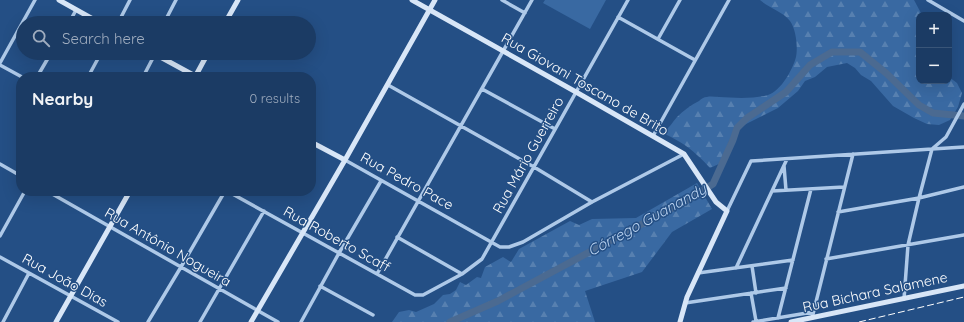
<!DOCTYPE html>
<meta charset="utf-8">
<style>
body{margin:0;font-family:Quicksand,sans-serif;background:#24426a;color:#f1f3f6}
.controls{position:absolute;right:12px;top:12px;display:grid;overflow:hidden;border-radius:8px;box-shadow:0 4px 16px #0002}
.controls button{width:36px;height:36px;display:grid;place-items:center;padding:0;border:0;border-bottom:1px solid #395578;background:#1b3b64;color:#f1f3f6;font:20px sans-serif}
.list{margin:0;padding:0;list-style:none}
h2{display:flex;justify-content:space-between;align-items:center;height:52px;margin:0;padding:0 16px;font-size:17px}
h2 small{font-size:13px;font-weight:400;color:#a0adbf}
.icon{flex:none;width:22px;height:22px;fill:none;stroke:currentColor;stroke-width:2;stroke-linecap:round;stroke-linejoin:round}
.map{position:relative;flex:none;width:964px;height:322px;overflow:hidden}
.search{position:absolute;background:#1b3b64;box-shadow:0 4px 16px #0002;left:16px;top:16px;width:300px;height:44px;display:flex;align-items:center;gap:10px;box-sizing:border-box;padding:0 14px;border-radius:22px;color:#a0adbf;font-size:15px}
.panel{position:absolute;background:#1b3b64;box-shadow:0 4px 16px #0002;left:16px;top:72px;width:300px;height:124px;border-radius:16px}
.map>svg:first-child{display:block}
.forest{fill:url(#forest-firs)}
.park{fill:#3969a2}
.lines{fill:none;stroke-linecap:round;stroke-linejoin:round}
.river{stroke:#4b6a91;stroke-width:7}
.street{stroke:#aec9e8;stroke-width:3.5}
.secondary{stroke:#d8e6f7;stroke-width:5}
.rail{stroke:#fff;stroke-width:1;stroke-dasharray:7 3;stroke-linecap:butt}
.labels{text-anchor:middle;stroke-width:3;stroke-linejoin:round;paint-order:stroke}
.street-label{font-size:14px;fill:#fff;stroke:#244f85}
.water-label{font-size:15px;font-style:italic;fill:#bad3f0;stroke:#244f85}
</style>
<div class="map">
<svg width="964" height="322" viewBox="0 0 964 322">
<defs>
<pattern id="forest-firs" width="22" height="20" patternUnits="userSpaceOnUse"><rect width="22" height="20" fill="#3969a2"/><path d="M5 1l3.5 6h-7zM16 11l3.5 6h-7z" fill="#5780b0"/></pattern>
</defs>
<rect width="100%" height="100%" fill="#244f85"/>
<path class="forest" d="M760,0H914L922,15H919V81H949V77L957,83L962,93L958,107L950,120L939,125L927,124L914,118L893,106L871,81L861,75L855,68L847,63L827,67L815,77L805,81L798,91L778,108L746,124L736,131L729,141L721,163L710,168C706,164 702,159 697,155C687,145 675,139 663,133C669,128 672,123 677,117C683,111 691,105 699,101C701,99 704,97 707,97C711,96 715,97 719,97C733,98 756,99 768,95C781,91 793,69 796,57C798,47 796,29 790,21C784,12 769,8 760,0Z
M697,183L712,209L672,232L642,272L585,291L595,322H392L399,312L409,310L416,312L434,304L443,295L450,294L456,290L460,282L466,285L477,277L481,278L485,267L503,257L511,262L519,249L570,221L579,225L592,219L636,218Z"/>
<path class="park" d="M545,0H606L590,29L543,3Z"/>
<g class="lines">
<path class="river" d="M450,322L498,301L623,234L686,201L713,184L733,140L737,128L747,118L786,92L810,65L832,52H860L886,73L919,105L933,113L964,116"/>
<path class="street" d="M502,0L525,13
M928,0L964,21
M618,17L695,60
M69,23L76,10
M118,23L130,0
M164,23L176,0
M658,39L680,0
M0,63L35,0
M0,65L22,77
M37,77L51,53
M88,77L101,53
M143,77L155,54
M388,85L534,167L592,202
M482,89L555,129
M653,136L729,0
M345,160L500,247H509L523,242L592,202L684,154
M0,164L21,176
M784,166L786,190
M47,191L278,322
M227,191L415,295H423L462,274
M772,191L844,187
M727,211L751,161L932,149L946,137L964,104
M838,212L919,198L964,187
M0,236L25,191
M397,237L462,274L482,259L628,0
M0,257L118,322
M826,259L964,235
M752,266L756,293
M736,268L787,159
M698,273L793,260
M377,274L532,0
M320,286L373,315
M751,293L756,321
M904,299L908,245L919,198L932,149L964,147
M685,303L786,288
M778,318L811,189
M812,318L853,154
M3,322L29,273
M148,322L181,267L225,191
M200,322L264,211
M301,322L339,253L381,181
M753,322L813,312"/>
<path class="secondary" d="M59,0L100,23
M412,0L576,92L684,154L716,202L727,211L687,297L680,322
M225,23L238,0
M153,53L197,77
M195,77L208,53
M311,142L345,160
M56,322L130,191
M251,322L345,160L435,0
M791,322L964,286"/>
<path class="rail" d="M859,322L964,297"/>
</g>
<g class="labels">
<g class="street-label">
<text transform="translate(585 84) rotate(30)" y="5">Rua Giovani Toscano de Brito</text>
<text transform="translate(528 155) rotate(-61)" y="5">Rua Mário Guerreiro</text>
<text transform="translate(407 181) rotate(29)" y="5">Rua Pedro Pace</text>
<text transform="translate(337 239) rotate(29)" y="5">Rua Roberto Scaff</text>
<text transform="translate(168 247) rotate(30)" y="5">Rua Antônio Nogueira</text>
<text transform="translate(65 280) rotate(29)" y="5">Rua João Dias</text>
<text transform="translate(875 292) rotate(-12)" y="5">Rua Bichara Salamene</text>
</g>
<g class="water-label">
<text transform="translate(647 220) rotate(-29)" y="5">Córrego Guanandy</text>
</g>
</g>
</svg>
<div class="controls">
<button>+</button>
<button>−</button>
</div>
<div class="search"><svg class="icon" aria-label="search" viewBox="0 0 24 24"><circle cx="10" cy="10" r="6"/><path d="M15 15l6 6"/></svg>Search here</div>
<section class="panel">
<h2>Nearby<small>0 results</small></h2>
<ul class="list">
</ul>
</section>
</div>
